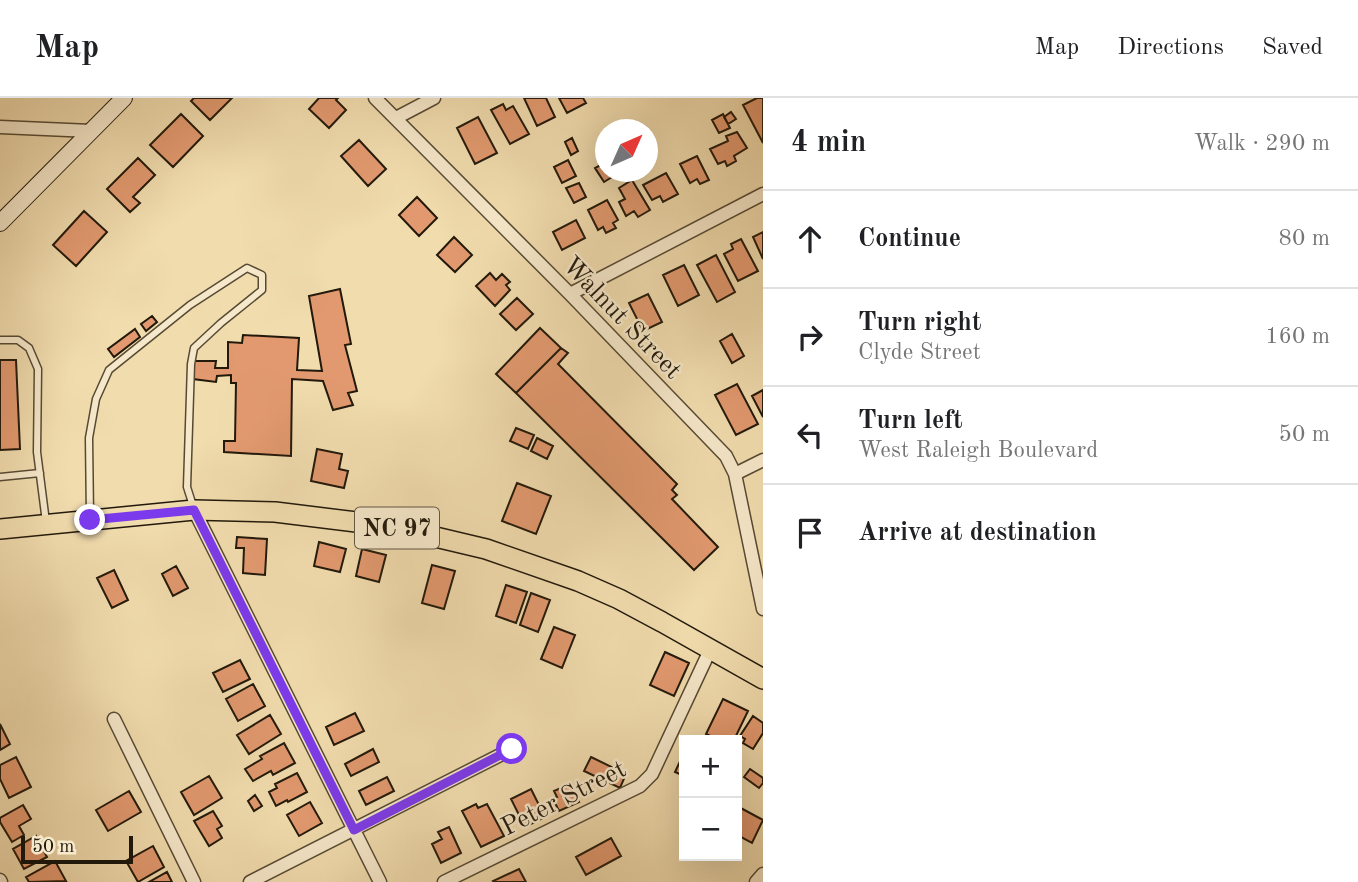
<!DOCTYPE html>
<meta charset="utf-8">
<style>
body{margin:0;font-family:"Old Standard TT",serif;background:#f6f6f6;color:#202124}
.controls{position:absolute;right:21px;bottom:21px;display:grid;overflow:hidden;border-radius:0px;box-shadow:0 7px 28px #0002}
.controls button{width:63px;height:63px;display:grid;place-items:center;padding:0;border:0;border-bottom:2px solid #e0e0e0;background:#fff;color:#202124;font:35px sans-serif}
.compass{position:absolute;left:595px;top:21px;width:63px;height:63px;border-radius:50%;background:#fff;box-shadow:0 7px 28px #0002;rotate:45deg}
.scale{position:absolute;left:21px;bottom:18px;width:112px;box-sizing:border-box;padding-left:7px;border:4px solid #22190b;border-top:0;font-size:19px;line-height:24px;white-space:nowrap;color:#22190b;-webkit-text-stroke:5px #f6e8ca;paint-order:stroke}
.stop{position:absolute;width:21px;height:21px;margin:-16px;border:5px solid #7c3aed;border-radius:50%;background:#fff}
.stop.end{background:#7c3aed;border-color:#fff;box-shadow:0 2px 7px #0008}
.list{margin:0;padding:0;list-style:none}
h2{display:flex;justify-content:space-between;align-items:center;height:91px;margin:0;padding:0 28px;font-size:30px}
h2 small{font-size:23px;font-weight:400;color:#757577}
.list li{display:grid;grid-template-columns:46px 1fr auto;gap:21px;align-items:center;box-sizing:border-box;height:98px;padding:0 28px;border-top:2px solid #e0e0e0}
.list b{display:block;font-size:26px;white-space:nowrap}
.list p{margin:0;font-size:23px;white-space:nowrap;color:#757577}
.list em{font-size:23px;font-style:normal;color:#757577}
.icon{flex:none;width:38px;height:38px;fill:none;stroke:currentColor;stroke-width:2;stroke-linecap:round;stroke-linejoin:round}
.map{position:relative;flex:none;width:763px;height:784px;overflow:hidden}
header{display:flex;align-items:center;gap:42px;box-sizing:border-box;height:98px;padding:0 35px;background:#fff;border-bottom:2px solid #e0e0e0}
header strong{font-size:33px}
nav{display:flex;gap:38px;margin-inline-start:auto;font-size:24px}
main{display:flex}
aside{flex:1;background:#fff}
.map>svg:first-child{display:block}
.building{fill:#e2996f;stroke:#22190b;stroke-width:2}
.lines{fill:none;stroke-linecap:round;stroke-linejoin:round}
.lane-casing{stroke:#564a34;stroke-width:9}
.street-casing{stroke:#564a34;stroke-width:15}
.secondary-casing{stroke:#22190b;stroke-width:18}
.primary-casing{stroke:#22190b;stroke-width:22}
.lane{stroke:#f6e8ca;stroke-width:6}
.street{stroke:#f6e8ca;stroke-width:12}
.secondary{stroke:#f6e8ca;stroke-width:16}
.primary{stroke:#f1dcae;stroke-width:19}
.route{stroke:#7c3aed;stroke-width:9}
.labels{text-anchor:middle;stroke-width:5;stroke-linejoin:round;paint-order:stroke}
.shield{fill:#f6e8ca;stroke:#625744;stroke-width:2}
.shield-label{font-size:24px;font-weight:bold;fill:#22190b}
.street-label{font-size:26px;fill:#22190b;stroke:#f6e8ca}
</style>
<header>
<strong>Map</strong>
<nav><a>Map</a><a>Directions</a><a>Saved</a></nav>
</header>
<main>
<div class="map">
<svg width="763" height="784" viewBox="0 0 763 784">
<rect width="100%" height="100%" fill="#f1dcae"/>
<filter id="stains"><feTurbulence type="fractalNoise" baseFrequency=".00286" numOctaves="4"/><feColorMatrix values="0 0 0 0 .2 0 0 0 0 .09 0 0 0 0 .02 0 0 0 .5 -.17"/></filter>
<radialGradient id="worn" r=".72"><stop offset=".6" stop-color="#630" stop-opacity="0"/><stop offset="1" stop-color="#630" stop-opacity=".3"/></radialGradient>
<path class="building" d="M194,0H232L210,22L191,3Z
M319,0H338L336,2L346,12L329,30L309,11Z
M524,0H546L555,19L537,28Z
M559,0H583L586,5L567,15Z
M757,0H763V45L743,7Z
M503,6L506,12L513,8L529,36L510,46L491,12Z
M731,14L736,21L728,26L724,19Z
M181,16L203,38L173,69L150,47Z
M723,16L730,30L719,35L712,22Z
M478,19L497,55L475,66L457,30Z
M737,34L747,50L734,58L736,63L727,68L725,63L718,66L710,51L728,43L726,38Z
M572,40L578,53L571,57L565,44Z
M359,42L386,71L368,88L341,58Z
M697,58L709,82L700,86L697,81L690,85L680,66Z
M138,60L155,77L133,99L140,105L130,114L107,91Z
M568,62L576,78L562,85L554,69Z
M606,64V74H616L617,76L604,84L595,70Z
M666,75L678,96L663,104L660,98L652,102L643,87Z
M632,82L650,112L638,119L634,113L626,118L619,104L625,101L619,90Z
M579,85L586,99L574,105L566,90Z
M417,99L437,120L419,138L399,117Z
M607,102L618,122L613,125L616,130L606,135L603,129L598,132L588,112Z
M84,113L107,134L76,168L53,147Z
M576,122L585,140L562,152L553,134Z
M763,134V161L753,139Z
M454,139L472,157L455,174L437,157Z
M741,141L758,173L738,183L724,156L733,151L731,146Z
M716,157L735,194L717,204L697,167Z
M684,167L699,197L678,208L663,177Z
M490,175L496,182L502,176L510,184L506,187L510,192L495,208L476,188Z
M340,191L351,246L345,247L357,293L348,295L353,307L333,312L323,283L292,281L291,358L224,354V343H235L236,285H231V277L217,278L216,284L193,281V263H216L215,270H228V244L242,245L243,237L299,240L297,272L322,273L309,198Z
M648,196L662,224L643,233L629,205Z
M517,200L533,216L516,232L500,216Z
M152,218L157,224L146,233L141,226Z
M540,230L561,250L516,295L496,276Z
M135,231L140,239L114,259L108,251Z
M732,236L744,258L732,265L720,243Z
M561,250L568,255L558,266L677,386L672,392L677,397L672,401L718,449L694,472L516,295Z
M0,262H16L20,351L0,352Z
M737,286L758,326L736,337L715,297Z
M763,292V319L752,298Z
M516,330L534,337L528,351L510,343Z
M537,340L553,348L547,361L531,353Z
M317,351L342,356L339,371L348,373L344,390L311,383Z
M517,385L551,398L536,436L502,423Z
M237,439L267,441L265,477L243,475L244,450H236Z
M319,444L346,451L340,474L314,468Z
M362,451L386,457L379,484L356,478Z
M432,467L455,473L444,511L422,505Z
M176,468L188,490L173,498L162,476Z
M114,472L128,502L112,510L97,480Z
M506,487L527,494L516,525L496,518Z
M531,495L550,502L538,534L520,527Z
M554,529L575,537L562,570L541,561Z
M665,554L689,565L674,598L650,587Z
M240,562L250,581L223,594L213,575Z
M253,586L265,608L238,623L226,601Z
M723,601L748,613L734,642H714L715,640L706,636Z
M355,615L364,633L334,647L326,629Z
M270,617L281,636L249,656L237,637Z
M753,618L763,625V635L753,651L743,645L745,641L740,638Z
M0,626L10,646L0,652Z
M284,645L295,665L273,677L271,673L253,683L245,671L262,661L260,658Z
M373,651L379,664L351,678L345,666Z
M684,655V678L675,674Z
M16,659L31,689L9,700L0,681V667Z
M591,659L626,676L620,690L584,673Z
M750,671L763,680V685L759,690L744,679Z
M297,675L307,694L288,704L287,702L276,708L269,694L277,690L275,686Z
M209,678L222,700L194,717L181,694Z
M387,679L394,693L366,707L359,693Z
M570,686L579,704L559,713L553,701L557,699L554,693Z
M531,691L545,719L525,729L511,701Z
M129,693L141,714L108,733L96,712Z
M255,697L262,708L254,713L248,703Z
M310,704L322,725L299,738L287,717Z
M476,706L478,710L487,706L504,738L481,749L462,713Z
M23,707L31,721L19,728L24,737L12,744L0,724V720Z
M737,708L763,722L752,745L737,737Z
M213,713L222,728L217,731L222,740L209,748L194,723Z
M449,729L461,755L441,765L432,746L442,741L438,734Z
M36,738L47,759L24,771L13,751Z
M611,740L621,758L586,777L576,759Z
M153,748L164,769L138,784L126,763Z
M55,763L66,783L29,784L26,779Z
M519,771L526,784H494L493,783Z
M167,774L172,784H149Z"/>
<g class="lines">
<defs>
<path id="lane" d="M0,242H18L29,250L38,271L37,354L46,424
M0,379L40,375
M90,419L89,340L96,301L109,272L190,207L247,170L262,177V192L221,225L194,250L191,266L187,389L194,411"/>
<path id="street" d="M375,0L570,196L726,358L735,376L763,511
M396,20L434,0
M0,29L91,33
M570,196L763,96
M735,376L763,362
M194,412L380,784
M114,621L194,784
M0,782L1,784
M250,784L512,651
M444,784L640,688L652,676L711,550
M756,784L763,776"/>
<path id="secondary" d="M0,125L124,0"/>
<path id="primary" d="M0,431L194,412L275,414L389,428L486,451L578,483L619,501L662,524L763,581"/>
</defs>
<use href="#lane" class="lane-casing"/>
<use href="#street" class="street-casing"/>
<use href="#secondary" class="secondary-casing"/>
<use href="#primary" class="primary-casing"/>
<use href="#lane" class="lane"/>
<use href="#street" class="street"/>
<use href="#secondary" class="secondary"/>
<use href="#primary" class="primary"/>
</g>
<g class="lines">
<path class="route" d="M90,422L194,412L354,732L512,651"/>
</g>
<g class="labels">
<rect class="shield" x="355" y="409.5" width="84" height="41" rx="5"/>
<g class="shield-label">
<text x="397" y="438">NC 97</text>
</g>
<g class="street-label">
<text transform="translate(623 219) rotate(46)" y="9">Walnut Street</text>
<text transform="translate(563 699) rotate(-27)" y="9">Peter Street</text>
</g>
</g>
<rect width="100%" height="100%" filter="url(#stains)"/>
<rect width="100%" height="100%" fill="url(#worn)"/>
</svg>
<div class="controls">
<button>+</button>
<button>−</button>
</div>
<svg class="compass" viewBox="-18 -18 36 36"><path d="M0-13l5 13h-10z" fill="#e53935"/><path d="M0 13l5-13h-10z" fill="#757577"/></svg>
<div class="scale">50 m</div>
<div class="stop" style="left:512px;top:651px"></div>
<div class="stop end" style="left:90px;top:422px"></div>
</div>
<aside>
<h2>4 min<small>Walk · 290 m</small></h2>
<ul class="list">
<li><svg class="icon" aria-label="ahead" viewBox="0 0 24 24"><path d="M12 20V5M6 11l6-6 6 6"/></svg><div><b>Continue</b></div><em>80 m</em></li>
<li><svg class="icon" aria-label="right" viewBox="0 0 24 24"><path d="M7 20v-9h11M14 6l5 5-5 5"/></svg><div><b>Turn right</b><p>Clyde Street</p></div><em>160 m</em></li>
<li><svg class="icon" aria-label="left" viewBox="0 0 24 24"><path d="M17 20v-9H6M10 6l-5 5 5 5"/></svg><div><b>Turn left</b><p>West Raleigh Boulevard</p></div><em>50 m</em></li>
<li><svg class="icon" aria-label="arrive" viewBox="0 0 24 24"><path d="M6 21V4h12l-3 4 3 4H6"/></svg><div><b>Arrive at destination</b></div></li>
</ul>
</aside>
</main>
